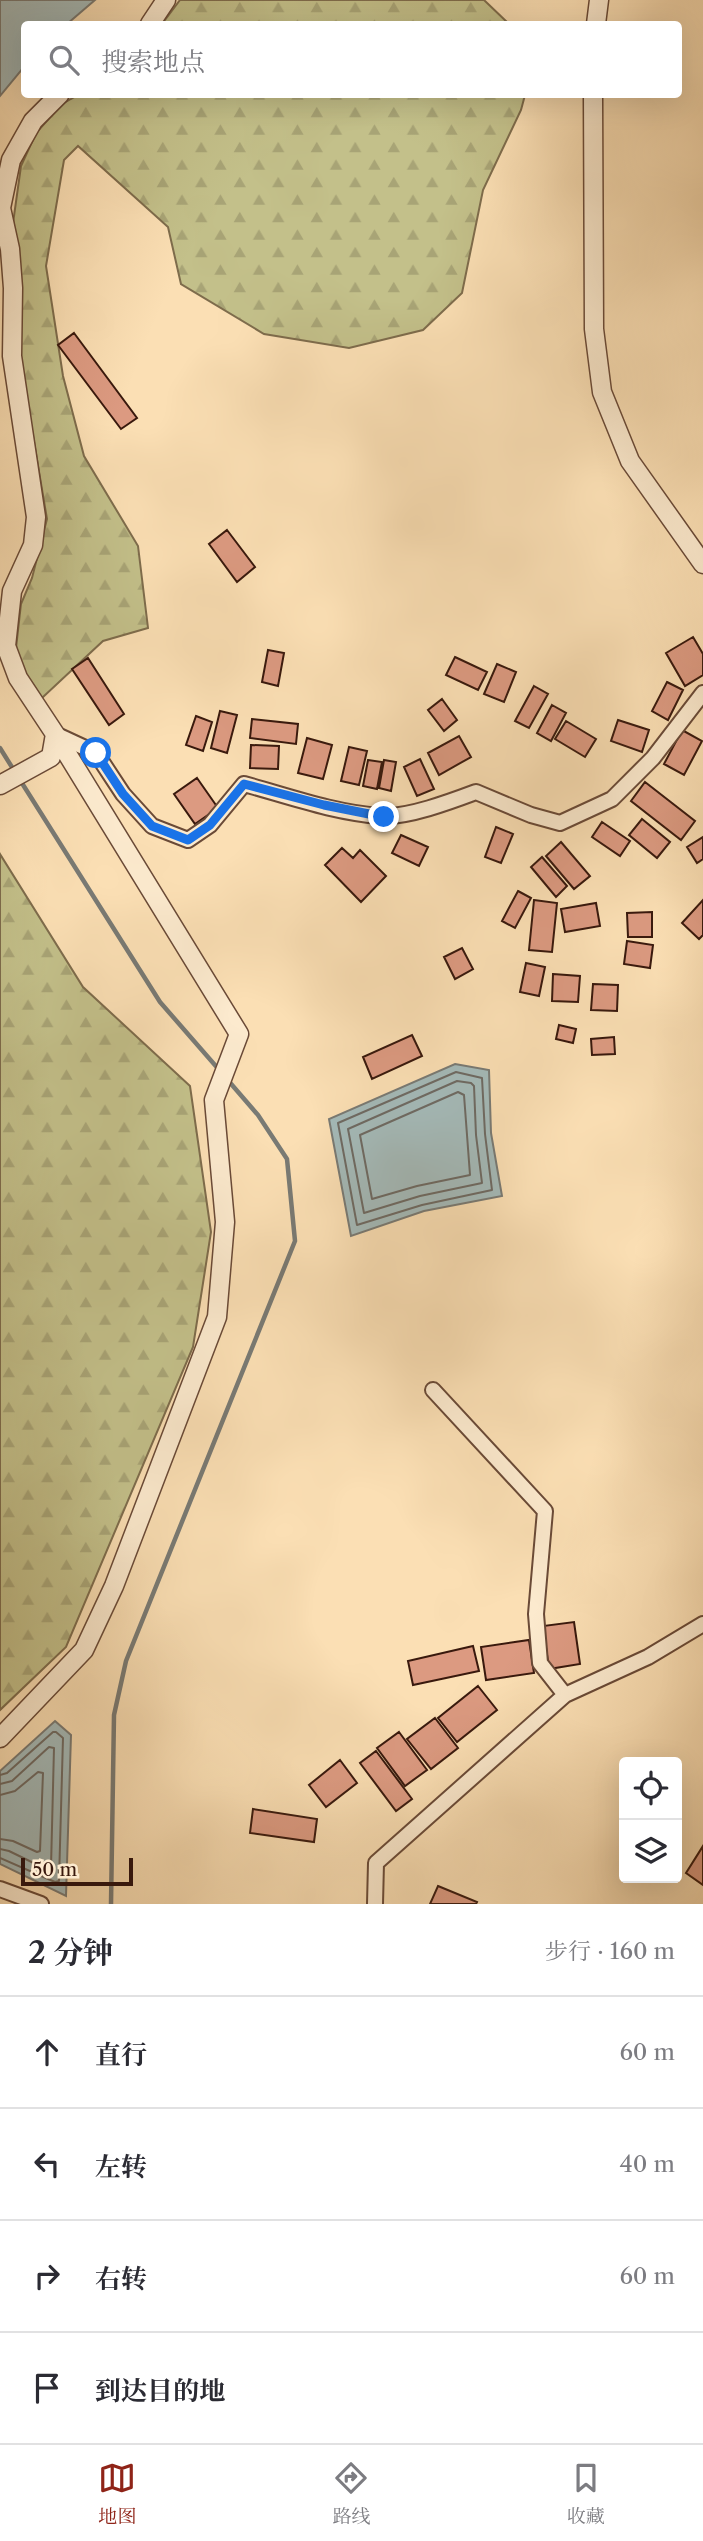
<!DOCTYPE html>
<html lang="zh">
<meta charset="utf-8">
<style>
body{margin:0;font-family:"Libre Caslon Text","Noto Serif SC",serif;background:#f2f2f3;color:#2b2b33}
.controls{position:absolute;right:21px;bottom:21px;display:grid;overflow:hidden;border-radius:7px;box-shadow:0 7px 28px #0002}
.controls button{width:63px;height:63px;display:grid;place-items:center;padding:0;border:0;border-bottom:2px solid #e1e1e2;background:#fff;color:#2b2b33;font:35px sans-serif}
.scale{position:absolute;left:21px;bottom:18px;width:112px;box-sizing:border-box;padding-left:7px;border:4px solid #39190d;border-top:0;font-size:19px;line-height:24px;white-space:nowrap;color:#39190d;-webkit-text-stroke:5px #fceace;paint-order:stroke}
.stop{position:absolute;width:21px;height:21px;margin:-16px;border:5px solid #1a73e8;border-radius:50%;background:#fff}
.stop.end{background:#1a73e8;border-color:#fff;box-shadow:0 2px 7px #0008}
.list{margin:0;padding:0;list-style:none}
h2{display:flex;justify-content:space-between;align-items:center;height:91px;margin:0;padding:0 28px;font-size:30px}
h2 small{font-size:23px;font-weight:400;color:#7c7c81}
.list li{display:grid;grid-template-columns:46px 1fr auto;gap:21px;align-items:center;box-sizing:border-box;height:112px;padding:0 28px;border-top:2px solid #e1e1e2}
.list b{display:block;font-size:26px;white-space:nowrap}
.list em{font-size:23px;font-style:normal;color:#7c7c81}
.icon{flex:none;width:38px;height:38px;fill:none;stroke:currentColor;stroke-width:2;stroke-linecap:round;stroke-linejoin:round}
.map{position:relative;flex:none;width:703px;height:1904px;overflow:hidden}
.search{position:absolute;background:#fff;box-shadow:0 7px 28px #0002;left:21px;right:21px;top:21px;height:77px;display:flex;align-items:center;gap:18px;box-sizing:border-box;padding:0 24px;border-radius:7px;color:#7c7c81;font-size:26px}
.sheet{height:539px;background:#fff}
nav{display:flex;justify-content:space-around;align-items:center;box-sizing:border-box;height:98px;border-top:2px solid #e1e1e2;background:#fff;font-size:19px;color:#7c7c81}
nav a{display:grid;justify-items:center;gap:4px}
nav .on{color:#8f2418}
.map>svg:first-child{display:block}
.forest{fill:url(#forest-firs);stroke:#7e6c4c;stroke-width:2}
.water{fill:#a4bab9;stroke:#797a74;stroke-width:2}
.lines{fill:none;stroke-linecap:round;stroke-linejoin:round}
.shore{stroke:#6e6a63;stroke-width:2}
.stream{stroke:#797a74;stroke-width:4.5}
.building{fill:#dc9a81;stroke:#39190d;stroke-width:2}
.minor-casing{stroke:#6a4a37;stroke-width:18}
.tertiary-casing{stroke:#6a4a37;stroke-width:21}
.minor{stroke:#fceace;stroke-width:14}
.tertiary{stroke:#fceace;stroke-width:18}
.route{stroke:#1a73e8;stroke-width:9}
</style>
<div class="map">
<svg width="703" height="1904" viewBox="0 0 703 1904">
<defs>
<pattern id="forest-firs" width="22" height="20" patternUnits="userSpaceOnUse" patternTransform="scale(1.75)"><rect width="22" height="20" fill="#c3c08a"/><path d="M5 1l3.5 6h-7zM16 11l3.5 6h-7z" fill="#a8a476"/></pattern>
</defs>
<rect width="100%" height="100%" fill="#fbdfb4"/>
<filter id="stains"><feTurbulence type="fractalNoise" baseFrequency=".00286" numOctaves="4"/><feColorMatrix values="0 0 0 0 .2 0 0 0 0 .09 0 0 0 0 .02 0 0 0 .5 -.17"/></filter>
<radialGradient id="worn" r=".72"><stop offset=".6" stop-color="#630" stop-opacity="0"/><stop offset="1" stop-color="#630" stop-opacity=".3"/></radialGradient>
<path class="forest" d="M180,0H484L509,24H162Z
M78,95H525L521,110L483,190L462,293L423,330L349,348L264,334L181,284L168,227L78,146L64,160L46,266L63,376L84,456L138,546L148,628L103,641L42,698L15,657L21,604L32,578L47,519L20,359L13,223L21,166L36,133L62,104Z
M0,854L83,987L190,1086L211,1232L193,1347L66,1647L0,1710Z"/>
<path class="water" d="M0,0H95L67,24H24V67L0,96Z
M455,1064L489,1070L491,1133L502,1196L424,1211L351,1236L329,1119Z
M55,1721L71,1735L66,1896L0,1864V1771Z"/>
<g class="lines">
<path class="shore" d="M456,1072L482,1078L485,1134L492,1190L422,1205L357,1225L338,1123Z
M457,1081L471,1083L474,1086L476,1135L482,1183L420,1196L364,1213L348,1129Z
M458,1092L464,1095L470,1175L417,1186L372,1199L360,1135Z
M0,1775L7,1773L53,1732H56L63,1738L59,1881L55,1882L0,1858
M0,1784L12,1781L49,1747L54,1748L51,1867L46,1869L9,1851L0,1849
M0,1795L15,1791L38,1772L43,1773L40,1851L37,1852L13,1841L0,1839"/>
<path class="stream" d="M0,748L15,772
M20,780L160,1002L221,1072
M111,1904L114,1715L126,1661L295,1241L287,1159L258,1115L226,1078"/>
</g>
<path class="building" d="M74,333L137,418L121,429L58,345Z
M227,530L255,567L237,582L209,544Z
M693,637L703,654V675L685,686L666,653Z
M268,650L284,653L278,686L262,682Z
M455,657L487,672L478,690L446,675Z
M88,658L124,714L109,725L72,669Z
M497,664L516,672L504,702L484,694Z
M667,682L683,690L668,720L652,711Z
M534,686L548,694L529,728L515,721Z
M442,699L457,720L444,731L428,710Z
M552,705L566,713L551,741L537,733Z
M220,711L237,715L227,753L211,748Z
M196,716L212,722L203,751L186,745Z
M252,719L298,724L296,744L250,738Z
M618,720L649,730L642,752L611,741Z
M566,721L596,739L585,757L555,739Z
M682,730L702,741L684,775L664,764Z
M459,736L471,757L439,775L428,753Z
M307,738L332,745L323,779L298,773Z
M251,745L279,746L278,769L250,768Z
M349,747L367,751L359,785L341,781Z
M420,759L434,789L417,796L404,767Z
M368,760L382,762L377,789L363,786Z
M384,760L396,762L391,791L379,788Z
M197,778L218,808L195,824L174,794Z
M645,782L695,821L681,840L631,801Z
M642,819L670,842L657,858L629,835Z
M602,822L630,841L620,856L592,837Z
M496,827L513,834L501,863L485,857Z
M401,835L428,847L419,866L392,853Z
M703,837V859L697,863L687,847Z
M561,842L590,876L574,889L546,856Z
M342,848L353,858L360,850L386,876L361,902L325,865Z
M542,857L567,886L556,897L531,867Z
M518,891L531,898L515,928L502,921Z
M534,900L557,903L552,952L529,950Z
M703,900V935L699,939L682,923Z
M596,903L600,926L565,932L561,909Z
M652,912V937H628L627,913Z
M627,941L653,945L650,968L624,964Z
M462,948L473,969L455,979L444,957Z
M526,963L545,967L539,996L520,992Z
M553,974L580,976L578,1002L552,1001Z
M593,984L618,985L617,1011L591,1010Z
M559,1025L576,1029L573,1043L556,1039Z
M412,1035L422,1056L372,1079L363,1057Z
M614,1037L615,1054L592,1055L591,1039Z
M574,1622L580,1664L549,1669L543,1626Z
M529,1640L534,1673L486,1680L481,1647Z
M473,1646L479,1671L413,1685L408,1661Z
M478,1686L497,1710L457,1742L438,1718Z
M435,1718L458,1748L431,1769L407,1739Z
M399,1732L427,1770L405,1786L377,1748Z
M376,1751L412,1799L396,1811L360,1763Z
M340,1760L357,1783L326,1807L309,1785Z
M253,1809L317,1819L314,1842L250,1833Z
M703,1846V1885L686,1873Z
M438,1886L477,1902L476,1904H430Z"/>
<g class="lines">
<defs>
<path id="minor" d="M55,734L96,753L123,794L152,826L188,840L210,825L244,784C288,796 335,813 381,816C407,818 452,801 476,792L531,815L560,823L612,799L653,758L703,693
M433,1390L545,1511L536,1614L540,1663L565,1695
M0,1889L41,1904
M375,1904L376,1863L565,1695L648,1657L703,1624"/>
<path id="tertiary" d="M150,24L166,0
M596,24L599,0
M593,94L594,329L602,392L630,461L703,564
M0,785L51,757L55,734L18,678L6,646L12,591L33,545L36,517L12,356L13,288L10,249L1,208L11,160L33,121L60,94
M0,1738L84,1650L114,1586L217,1317L225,1222L214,1100L239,1034L55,734"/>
</defs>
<use href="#minor" class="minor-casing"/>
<use href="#tertiary" class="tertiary-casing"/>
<use href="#minor" class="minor"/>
<use href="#tertiary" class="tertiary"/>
</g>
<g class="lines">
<path class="route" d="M96,753L123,794L152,826L188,840L210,825L244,784L324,805L384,817"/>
</g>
<rect width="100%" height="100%" filter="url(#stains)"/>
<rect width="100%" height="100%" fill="url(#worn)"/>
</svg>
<div class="controls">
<button><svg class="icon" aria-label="locate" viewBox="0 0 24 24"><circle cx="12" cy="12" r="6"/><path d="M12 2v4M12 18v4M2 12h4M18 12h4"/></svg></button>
<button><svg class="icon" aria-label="layers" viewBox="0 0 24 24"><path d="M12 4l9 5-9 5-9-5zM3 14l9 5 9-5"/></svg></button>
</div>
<div class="scale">50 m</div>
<div class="stop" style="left:96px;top:753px"></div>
<div class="stop end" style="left:384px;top:817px"></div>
<div class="search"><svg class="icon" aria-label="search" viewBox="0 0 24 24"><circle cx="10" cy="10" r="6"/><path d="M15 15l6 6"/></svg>搜索地点</div>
</div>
<section class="sheet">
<h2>2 分钟<small>步行 · 160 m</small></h2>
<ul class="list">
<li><svg class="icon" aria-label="ahead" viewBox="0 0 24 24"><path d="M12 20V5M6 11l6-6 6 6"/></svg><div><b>直行</b></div><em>60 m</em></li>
<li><svg class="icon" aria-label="left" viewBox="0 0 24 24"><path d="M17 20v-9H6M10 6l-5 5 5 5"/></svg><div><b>左转</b></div><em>40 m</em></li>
<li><svg class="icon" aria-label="right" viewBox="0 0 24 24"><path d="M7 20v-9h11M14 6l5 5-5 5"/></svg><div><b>右转</b></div><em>60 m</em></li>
<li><svg class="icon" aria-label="arrive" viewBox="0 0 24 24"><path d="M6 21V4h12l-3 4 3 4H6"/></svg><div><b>到达目的地</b></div></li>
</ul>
</section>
<nav>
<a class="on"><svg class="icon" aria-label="map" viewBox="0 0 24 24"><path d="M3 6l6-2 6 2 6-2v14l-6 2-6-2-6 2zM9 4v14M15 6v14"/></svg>地图</a>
<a><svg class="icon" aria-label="directions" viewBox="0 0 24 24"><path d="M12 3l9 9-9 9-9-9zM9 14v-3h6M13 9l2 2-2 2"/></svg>路线</a>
<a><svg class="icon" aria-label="saved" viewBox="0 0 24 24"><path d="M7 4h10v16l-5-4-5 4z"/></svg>收藏</a>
</nav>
